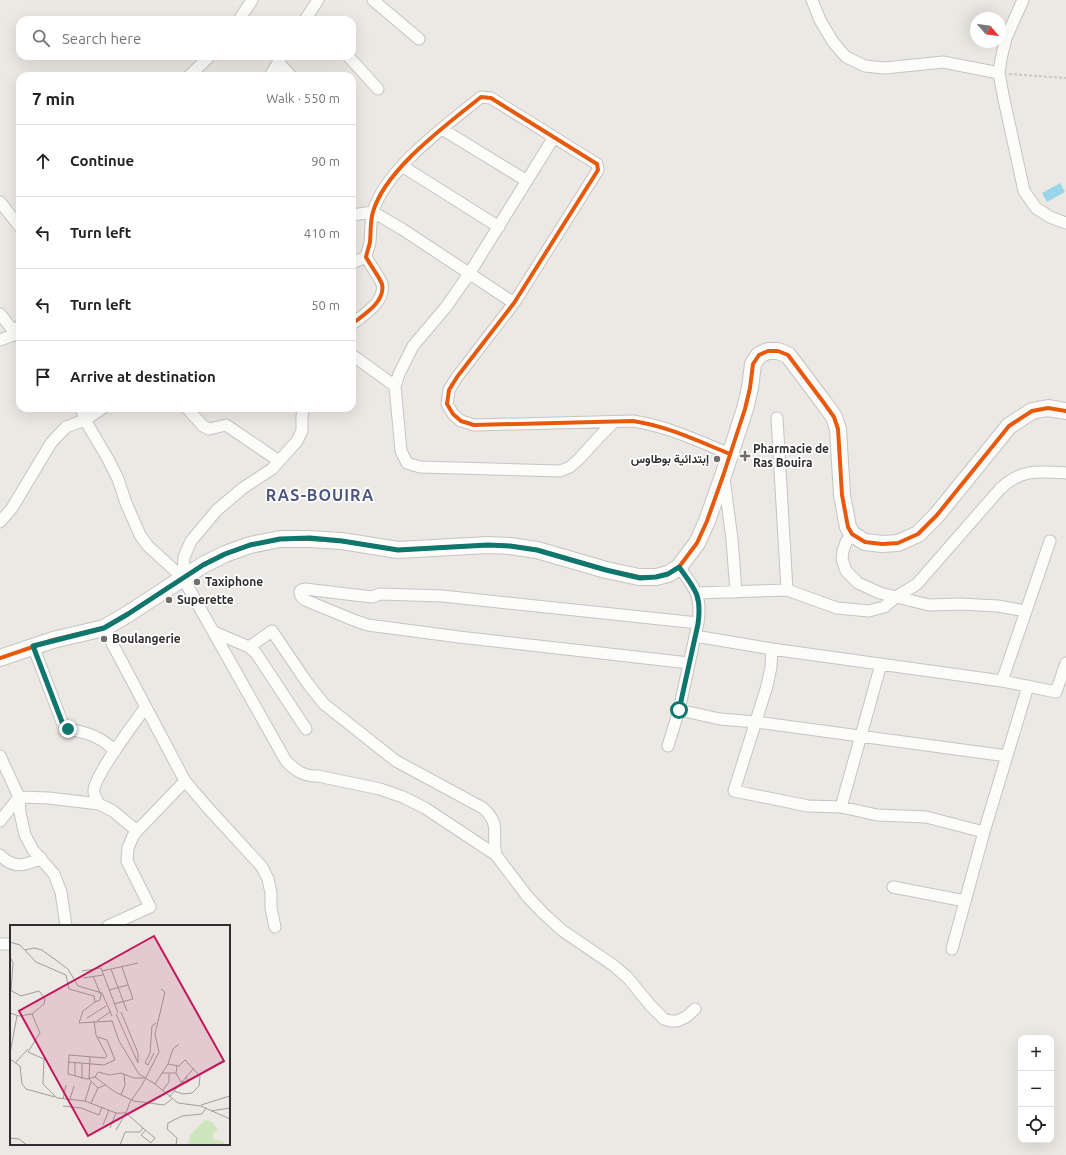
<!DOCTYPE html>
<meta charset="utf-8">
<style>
body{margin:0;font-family:Ubuntu,Vazirmatn,sans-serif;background:#f2f2f2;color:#222}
.controls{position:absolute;right:12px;bottom:12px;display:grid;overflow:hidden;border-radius:8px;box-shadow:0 4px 16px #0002}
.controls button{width:36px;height:36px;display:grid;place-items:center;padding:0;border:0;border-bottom:1px solid #e0e0e0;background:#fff;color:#222;font:20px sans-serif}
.compass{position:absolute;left:970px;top:12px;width:36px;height:36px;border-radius:50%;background:#fff;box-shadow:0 4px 16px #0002;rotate:119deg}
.stop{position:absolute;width:12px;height:12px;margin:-9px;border:3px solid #0f766e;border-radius:50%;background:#fff}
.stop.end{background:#0f766e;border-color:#fff;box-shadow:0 1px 4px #0008}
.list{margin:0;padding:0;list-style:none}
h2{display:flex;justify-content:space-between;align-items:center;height:52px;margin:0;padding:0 16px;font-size:17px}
h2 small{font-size:13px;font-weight:400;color:#767676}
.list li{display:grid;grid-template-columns:26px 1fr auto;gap:12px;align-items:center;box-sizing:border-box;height:72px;padding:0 16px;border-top:1px solid #e0e0e0}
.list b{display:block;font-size:15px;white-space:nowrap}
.list em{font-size:13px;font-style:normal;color:#767676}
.icon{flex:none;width:22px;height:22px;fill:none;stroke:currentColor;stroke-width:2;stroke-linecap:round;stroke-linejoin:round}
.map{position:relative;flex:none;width:1066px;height:1155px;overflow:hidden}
.search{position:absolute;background:#fff;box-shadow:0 4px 16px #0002;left:16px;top:16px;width:340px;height:44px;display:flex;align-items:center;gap:10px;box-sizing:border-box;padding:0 14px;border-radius:12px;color:#767676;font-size:15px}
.panel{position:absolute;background:#fff;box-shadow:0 4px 16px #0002;left:16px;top:72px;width:340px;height:340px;border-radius:12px}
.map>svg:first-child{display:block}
.water{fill:#99d6ec}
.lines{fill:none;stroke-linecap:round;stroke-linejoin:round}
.street-casing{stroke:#c5c4c5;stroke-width:13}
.secondary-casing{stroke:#c5c4c5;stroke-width:18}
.path{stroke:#c9c9c8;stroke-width:2;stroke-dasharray:3 2;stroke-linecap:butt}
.street{stroke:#fcfcfb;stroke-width:11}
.secondary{stroke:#fcfcfb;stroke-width:16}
.cycleway-casing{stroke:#fff;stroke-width:6}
.cycleway{stroke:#e8590c;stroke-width:4}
.route{stroke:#0f766e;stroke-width:5}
.poi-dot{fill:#706f6e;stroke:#fff;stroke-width:1.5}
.labels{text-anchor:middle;stroke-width:3.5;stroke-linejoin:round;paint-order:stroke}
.poi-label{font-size:12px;font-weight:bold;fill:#2e2e2e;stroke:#fff;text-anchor:start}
.district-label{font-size:16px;font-weight:bold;letter-spacing:1px;fill:#4d5680;stroke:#fff}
.inset-road{fill:none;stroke:#a09e9b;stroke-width:1}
.view{fill:#c2185b;fill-opacity:0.15;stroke:#c2185b;stroke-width:2}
.inset-edge{fill:none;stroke:#2e2e2e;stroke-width:2}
</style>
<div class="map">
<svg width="1066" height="1155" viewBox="0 0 1066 1155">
<rect width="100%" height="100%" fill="#ece8e4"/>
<path class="water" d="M1060,183L1065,192L1047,202L1042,193Z"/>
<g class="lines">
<defs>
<path id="street" d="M373,0L419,39
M812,0L820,20L833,42L846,57L865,66L885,68L943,62L999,73
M1023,0L1006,38L1001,59L999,73L1003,95L1024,191L1036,208L1050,217L1066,223
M239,20L252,0
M305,20L318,0
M348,56L378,89
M279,63L291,76
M189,76L210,56
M270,76L282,56
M442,129L527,181
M554,137L469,274L446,307L413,346L399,374L395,386L401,451L407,463L420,467L560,471L570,467L579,459L599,437L614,422
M402,166L499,227
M0,202L20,227
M352,215L373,212L402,229L514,303
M352,263L366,257
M0,314L16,334L20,325
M352,324C363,315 386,302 382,284C380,278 369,263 366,257C367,252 369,247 370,242C371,232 370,221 373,212C385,169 448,124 481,97L491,98L597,164L598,170L514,303L457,377L449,390L447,404L453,414L461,421L474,425L633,421C667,426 698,441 730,454
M0,340L16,334L20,337
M352,355L395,386
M81,408L85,420L108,459L118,479L126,503L140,535L148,546L183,578L286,761C295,770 304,777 318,776L380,789L403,797L425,808L496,855L527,896L543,913L563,931L613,965L628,978L650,1005L664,1019L671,1021H677L686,1017L695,1009
M187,408L203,426L209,429L226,425L279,461
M777,418L787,590
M724,479L732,539L736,592
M0,522L12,508L51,443L66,427L85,420L103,408
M852,534L846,542L843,551L842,559L846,571L858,583L880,593L929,605L960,604L998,606L1026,611
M183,578L184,557L191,541L217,510L243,488L272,469L297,441L302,431V416L304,408
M697,593L787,590L837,608L869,611L876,609L884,607L896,597L917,584L1000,489C1020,469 1039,471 1066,473
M104,628L185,781L208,808L262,867L268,879L271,893V908L275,927
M214,632L249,647L256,653L306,729
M695,636L772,649L1002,681L1056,692L1066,663
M33,646L62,722C72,733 75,729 88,734C99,737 107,743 115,751
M249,647L272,631L308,684L324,704L396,761L483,808C502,825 491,834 496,855
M772,649L771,667L767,686L734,791L808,806L841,807L877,815L926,817L984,832
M689,663L459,637L368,625L356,621L305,600L301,596L300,592L301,590L305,589L372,597L380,594L442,596L698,623
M1002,681L1050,541
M679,710L720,719L756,722L1007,756
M668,746L679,710L698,623C702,595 695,589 679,567
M0,756L19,797L20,813L25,835L33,850L54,874L61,892L66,926
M99,804C97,800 93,794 94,790C95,775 135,722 145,708
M841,807L881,664
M0,821L19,797L49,798L99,804L113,811L137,831
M0,855C13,869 25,866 41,858
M893,887L965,901
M108,926L150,907L127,861L128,848L133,836L137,831L185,781
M0,944H11
M952,949L984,832L1028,686"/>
<path id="secondary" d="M0,658L53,640L104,628L128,614L203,565L225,554L250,545L280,539H309L342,541L398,550L488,545L510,546L537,550L606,570L639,577H656L668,574L679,567L697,543L707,521L723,476L745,409L750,388L753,364L759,355L768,351H778L788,355L824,403L834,417L838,429L842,495L848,527L852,534L865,542L882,544L898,543L918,534L937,515L1009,426L1032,411L1048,408L1066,411"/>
</defs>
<use href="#street" class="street-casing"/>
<use href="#secondary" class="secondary-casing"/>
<path class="path" d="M1009,74L1066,78"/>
<use href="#street" class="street"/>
<use href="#secondary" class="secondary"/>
<defs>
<path id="cycleway" d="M352,324C363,315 386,302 382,284C380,278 369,263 366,257C367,252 369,247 370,242C371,232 370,221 373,212C385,169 448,124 481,97L491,98L597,164L598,170L514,303L457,377L449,390L447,404L453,414L461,421L474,425L633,421C667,426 698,441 730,454
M0,658L53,640L104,628L128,614L203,565L225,554L250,545L280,539H309L342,541L398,550L488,545L510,546L537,550L606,570L639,577H656L668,574L679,567L697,543L707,521L723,476L745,409L750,388L753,364L759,355L768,351H778L788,355L824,403L834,417L838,429L842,495L848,527L852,534L865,542L882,544L898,543L918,534L937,515L1009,426L1032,411L1048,408L1066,411"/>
</defs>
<use href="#cycleway" class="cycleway-casing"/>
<use href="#cycleway" class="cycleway"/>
</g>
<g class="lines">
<path class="route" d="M68,729L62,722L33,646L104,628L128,614L203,565L225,554L250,545L280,539L310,538L342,541L398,550L488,545L510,546L537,550L606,570L640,578L656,577L668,574L679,567C695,589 702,595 698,624L679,710"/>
</g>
<g class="poi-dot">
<path d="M743 450h4v4h4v4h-4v4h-4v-4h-4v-4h4z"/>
<circle cx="717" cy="459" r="4"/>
<circle cx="197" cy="582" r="4"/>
<circle cx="169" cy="600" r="4"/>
<circle cx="104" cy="639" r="4"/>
</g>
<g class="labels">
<g class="poi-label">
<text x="753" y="453">Pharmacie de<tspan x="753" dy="14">Ras Bouira</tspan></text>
<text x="709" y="463" text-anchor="end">إبتدائية بوطاوس</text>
<text x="205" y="586">Taxiphone</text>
<text x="177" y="604">Superette</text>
<text x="112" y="643">Boulangerie</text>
</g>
<g class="district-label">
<text x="320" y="501">RAS-BOUIRA</text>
</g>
</g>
<g transform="translate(10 925)">
<rect width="220" height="220" fill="#ece8e4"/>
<path d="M195,195L202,197L208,205L203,208V214L214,217V220H178L180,210Z" fill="#cee6be"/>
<path class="inset-road" d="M0,17L10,20L26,37L56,50L59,64L84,71L85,77L73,86L69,98L102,96L109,116L129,149L145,159L168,178L191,181L220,194M15,25L24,23L32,25L58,44L68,61L92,68L102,91M0,32L3,38L1,66M101,44L117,86M72,46L91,43L108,88M92,46L128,38M83,51L91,70L90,75L85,77M73,53L93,50M0,65L11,71L29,66L35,74L34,79L22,89L9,91L0,88M99,65L118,60M104,79L123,74L112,42M22,89L30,108L18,127L34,134L33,159L47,173L75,176L106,188H116L106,205M106,89L128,138V128L111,87M77,93L96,81M84,96L86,110L97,131L95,133L59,130L58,149L77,154L85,152L88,147L100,150L111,148L124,153H134M87,96L100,87M0,128L7,91M80,132L79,154L88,163M0,134L10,141L12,159L16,164L45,172M6,137L18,124M58,137L94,140L105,135L97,115L88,112M158,139L169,141L175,135L190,151L189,161L182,168L173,169L164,166M138,140L135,138L140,128L142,101L146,98M138,140L144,128M167,141L166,148L171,157H178L176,151M152,148H166M65,151V138M85,152L105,167L124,176L154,180L162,174M72,154V138M145,159L158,139L163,124L169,119M152,166L159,157V149M111,170L115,160L114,149M159,172L184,143M53,174L56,160M60,174L64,161M75,176L81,157M81,178L88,163L95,160M191,180L220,171M53,181L71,183L89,190L92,182M201,186L220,183M93,200L99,185M100,203L106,188M136,205L131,210L141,218L145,213L133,203L116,188L120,177L132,160L149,127L145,109L155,67L151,64M0,213L9,214L17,220M110,220L115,207H130L133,203M166,220L167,213L157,204L158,198L172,191L192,189L196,183"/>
<path class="view" d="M144,11L214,136L78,211L9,86Z"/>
<rect width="220" height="220" class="inset-edge"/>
</g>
</svg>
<div class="controls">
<button>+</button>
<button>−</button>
<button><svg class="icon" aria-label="locate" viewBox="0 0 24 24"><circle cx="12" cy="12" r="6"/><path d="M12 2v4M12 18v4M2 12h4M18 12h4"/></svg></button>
</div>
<svg class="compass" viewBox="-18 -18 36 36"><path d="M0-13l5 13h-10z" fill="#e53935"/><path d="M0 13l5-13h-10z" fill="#767676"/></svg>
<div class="stop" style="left:679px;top:710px"></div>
<div class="stop end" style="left:68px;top:729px"></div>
<div class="search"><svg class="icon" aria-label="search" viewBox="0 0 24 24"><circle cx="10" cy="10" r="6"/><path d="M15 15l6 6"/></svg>Search here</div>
<section class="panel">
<h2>7 min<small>Walk · 550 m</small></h2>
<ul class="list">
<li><svg class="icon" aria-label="ahead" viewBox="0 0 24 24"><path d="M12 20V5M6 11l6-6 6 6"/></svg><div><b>Continue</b></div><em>90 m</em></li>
<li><svg class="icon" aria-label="left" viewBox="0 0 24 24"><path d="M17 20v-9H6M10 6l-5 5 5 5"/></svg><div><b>Turn left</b></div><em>410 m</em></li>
<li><svg class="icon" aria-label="left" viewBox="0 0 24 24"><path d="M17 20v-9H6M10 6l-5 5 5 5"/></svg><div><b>Turn left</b></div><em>50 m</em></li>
<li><svg class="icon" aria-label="arrive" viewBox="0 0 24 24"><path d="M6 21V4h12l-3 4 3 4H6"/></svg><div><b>Arrive at destination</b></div></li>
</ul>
</section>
</div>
